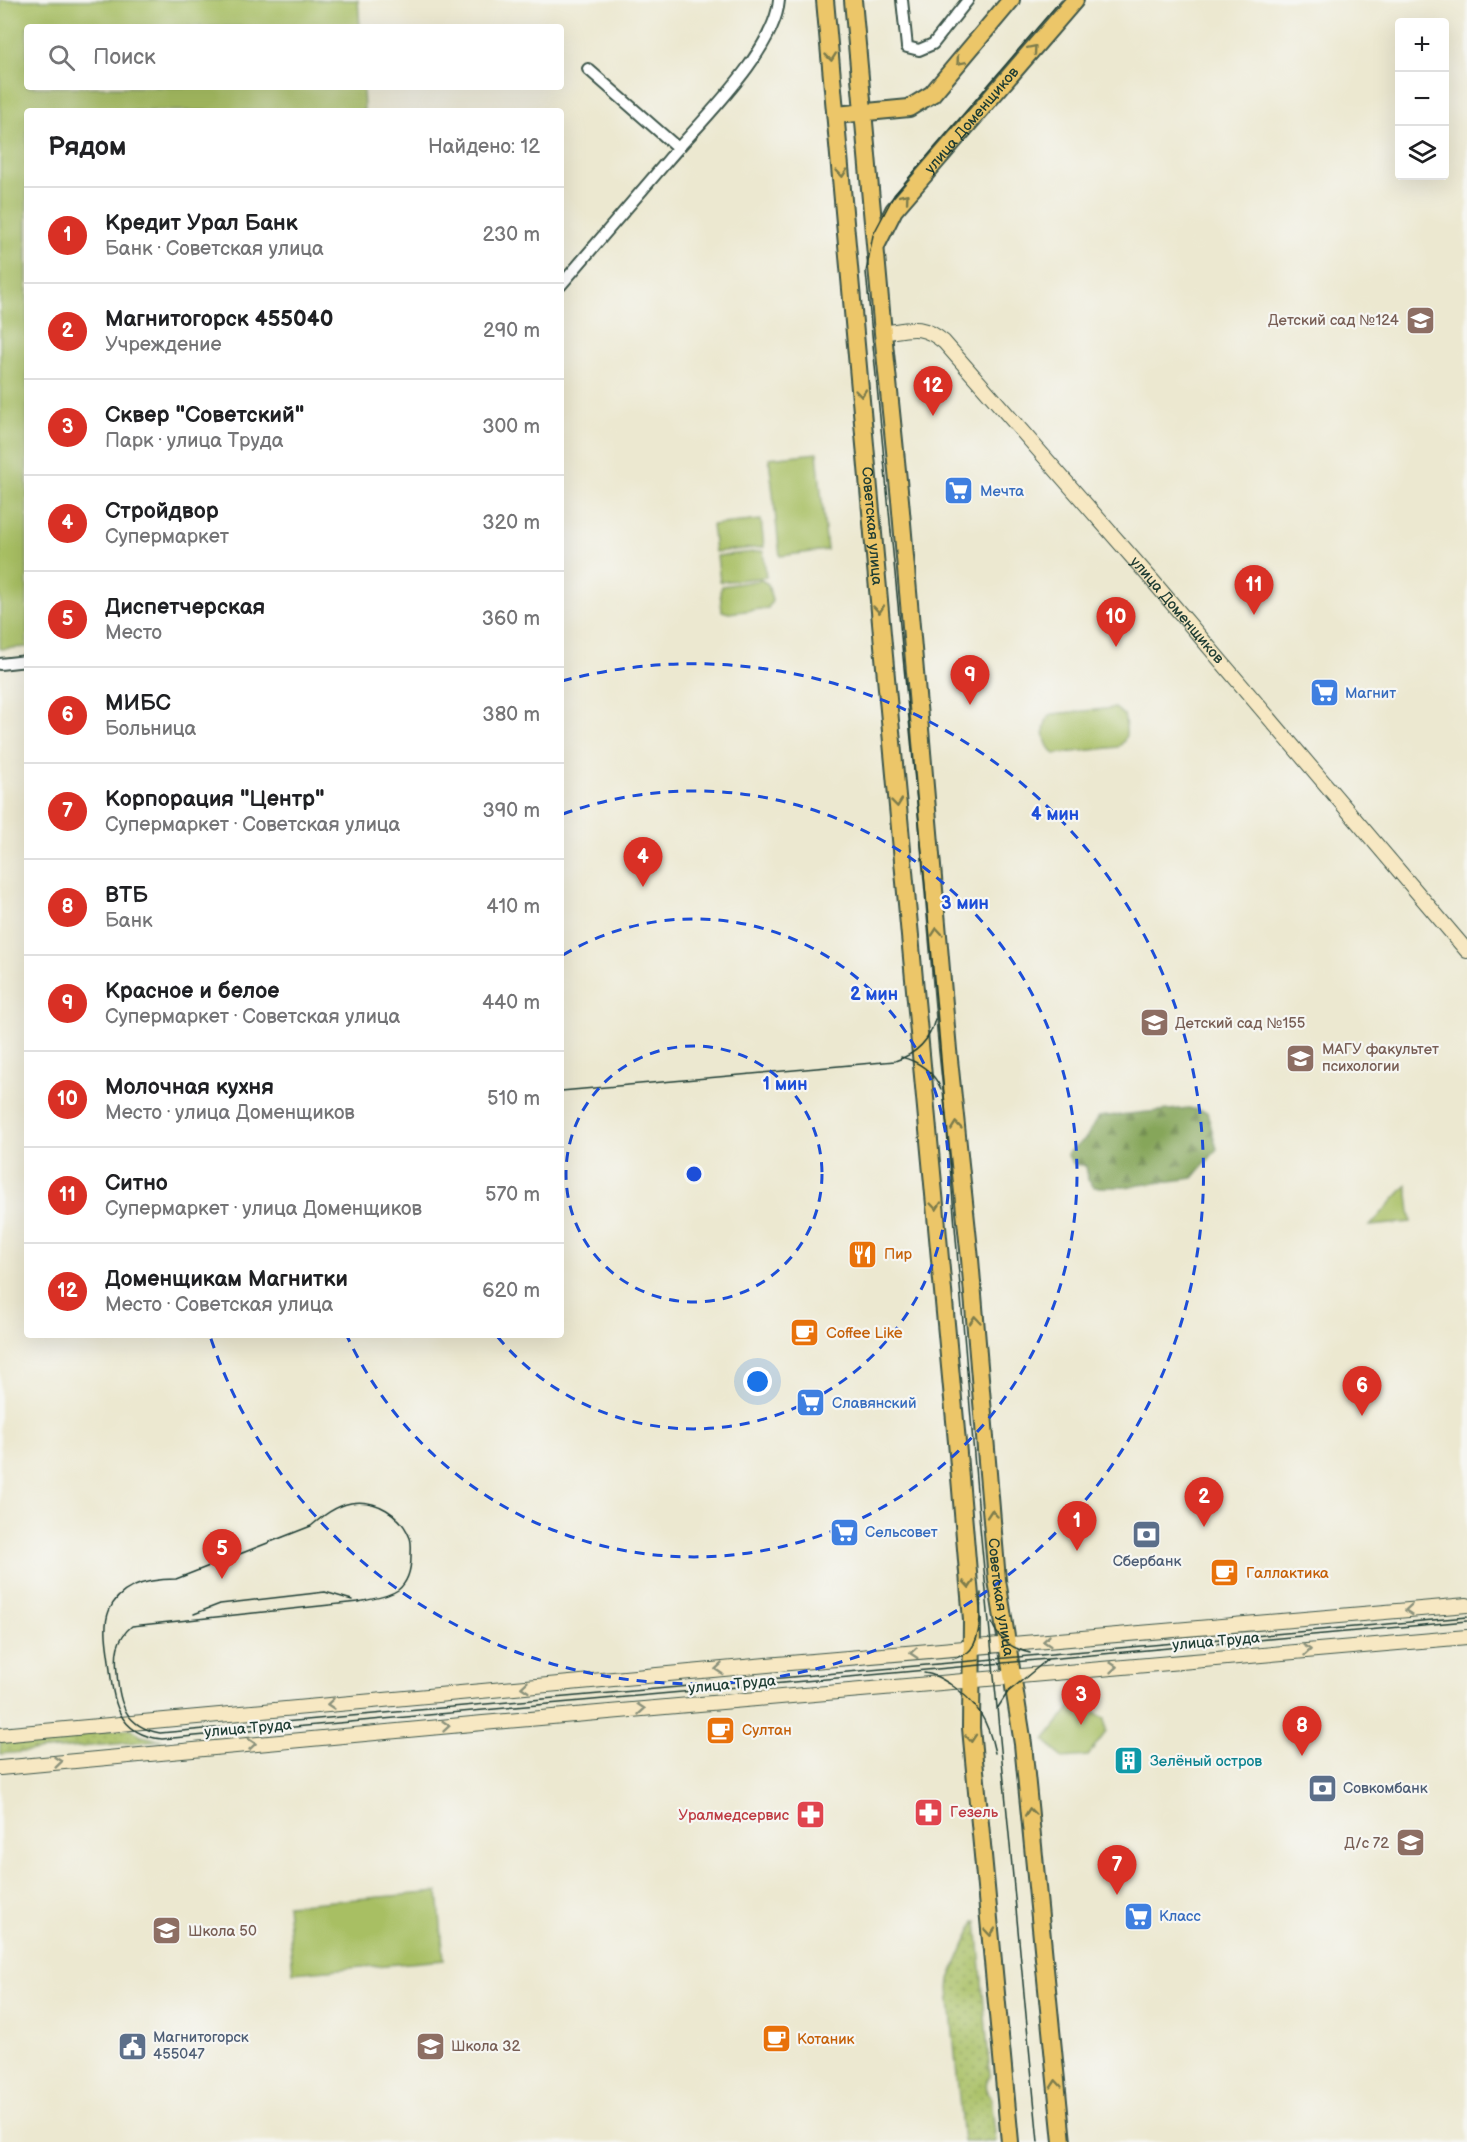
<!DOCTYPE html>
<html lang="ru">
<meta charset="utf-8">
<style>
body{margin:0;font-family:"Balsamiq Sans",sans-serif;background:#f6f6f6;color:#202124}
.controls{position:absolute;right:18px;top:18px;display:grid;overflow:hidden;border-radius:6px;box-shadow:0 6px 24px #0002}
.controls button{width:54px;height:54px;display:grid;place-items:center;padding:0;border:0;border-bottom:2px solid #e0e0e0;background:#fff;color:#202124;font:30px sans-serif}
.you{position:absolute;left:758px;top:1382px;width:21px;height:21px;margin:-15px;border:4px solid #fff;border-radius:50%;background:#1a73e8;box-shadow:0 0 0 9px #1a73e833}
.badge{display:grid;place-items:center;width:39px;height:39px;border-radius:50%;background:#d93025;color:#fff;font-size:20px;font-weight:700}
.pin{position:absolute;translate:-50% -50px;filter:drop-shadow(0 2px 3px #0008)}
.pin::after{content:'';position:absolute;top:32px;width:21px;height:18px;background:inherit;clip-path:polygon(0 0,100% 0,50% 100%)}
.list{margin:0;padding:0;list-style:none}
h2{display:flex;justify-content:space-between;align-items:center;height:78px;margin:0;padding:0 24px;font-size:26px}
h2 small{font-size:20px;font-weight:400;color:#757577}
.list li{display:grid;grid-template-columns:39px 1fr auto;gap:18px;align-items:center;box-sizing:border-box;height:96px;padding:0 24px;border-top:2px solid #e0e0e0}
.list b{display:block;font-size:22px;white-space:nowrap}
.list p{margin:0;font-size:20px;white-space:nowrap;color:#757577}
.list em{font-size:20px;font-style:normal;color:#757577}
.icon{flex:none;width:33px;height:33px;fill:none;stroke:currentColor;stroke-width:2;stroke-linecap:round;stroke-linejoin:round}
.map{position:relative;flex:none;width:1467px;height:2142px;overflow:hidden}
.search{position:absolute;background:#fff;box-shadow:0 6px 24px #0002;left:24px;top:24px;width:540px;height:66px;display:flex;align-items:center;gap:15px;box-sizing:border-box;padding:0 21px;border-radius:6px;color:#757577;font-size:22px}
.panel{position:absolute;background:#fff;box-shadow:0 6px 24px #0002;left:24px;top:108px;width:540px;height:1230px;border-radius:6px}
.map>svg:first-child{display:block}
.grass{fill:url(#grass-dots);stroke:#647e4c;stroke-width:1.5}
.forest{fill:url(#forest-firs);stroke:#527247;stroke-width:1.5}
.park{fill:#a8bf64;stroke:#647e4c;stroke-width:1.5}
.lines{fill:none;stroke-linecap:round;stroke-linejoin:round}
.street-casing{stroke:#3e574b;stroke-width:14}
.secondary-casing{stroke:#3e574b;stroke-width:16}
.primary-casing{stroke:#3e574b;stroke-width:20}
.street{stroke:#fff;stroke-width:10}
.secondary{stroke:#f7e8c3;stroke-width:14}
.primary{stroke:#ecc669;stroke-width:16}
.tram{stroke:#1f3d34;stroke-width:1.5}
.oneway{stroke:#7b7b4c}
.oneway2{stroke:#8b927c}
.ring{fill:none;stroke:#1d4ed8;stroke-width:3;stroke-dasharray:10 8}
.labels{text-anchor:middle;stroke-width:4.5;stroke-linejoin:round;paint-order:stroke}
.street-label{font-size:15px;fill:#1f3d34;stroke:#f6f6f2}
.education-label{font-size:15px;fill:#785e54;stroke:#f6f6f2;text-anchor:start}
.shop-label{font-size:15px;fill:#366cbe;stroke:#f6f6f2;text-anchor:start}
.food-label{font-size:15px;fill:#c56008;stroke:#f6f6f2;text-anchor:start}
.service-label{font-size:15px;fill:#4e5e75;stroke:#f6f6f2;text-anchor:start}
.culture-label{font-size:15px;fill:#0d838f;stroke:#f6f6f2;text-anchor:start}
.health-label{font-size:15px;fill:#be3a42;stroke:#f6f6f2;text-anchor:start}
.centre{fill:#1d4ed8;stroke:#f6f6f2;stroke-width:3}
.ring-label{font-size:18px;text-anchor:middle;font-weight:bold;fill:#1d4ed8;stroke:#f6f6f2;stroke-width:4.5;stroke-linejoin:round;paint-order:stroke}
</style>
<div class="map">
<svg width="1467" height="2142" viewBox="0 0 1467 2142">
<defs>
<pattern id="grass-dots" width="8" height="8" patternUnits="userSpaceOnUse" patternTransform="scale(1.5)"><rect width="8" height="8" fill="#a8bf64"/><path d="M2 2h.1M6 6h.1" fill="none" stroke="#889c53" stroke-width="1.8" stroke-linecap="round"/></pattern>
<pattern id="forest-firs" width="22" height="20" patternUnits="userSpaceOnUse" patternTransform="scale(1.5)"><rect width="22" height="20" fill="#86a65a"/><path d="M5 1l3.5 6h-7zM16 11l3.5 6h-7z" fill="#6d884b"/></pattern>
</defs>
<rect width="100%" height="100%" fill="#f6f6f2"/>
<filter id="ink" filterUnits="userSpaceOnUse"><feTurbulence type="fractalNoise" baseFrequency=".0167" numOctaves="2"/><feDisplacementMap in="SourceGraphic" scale="12" xChannelSelector="R" yChannelSelector="G"/><feConvolveMatrix kernelMatrix="1 2 1 2 8 2 1 2 1" color-interpolation-filters="sRGB"/></filter>
<filter id="wash" filterUnits="userSpaceOnUse"><feTurbulence type="fractalNoise" baseFrequency=".008" numOctaves="4" result="noise"/><feDisplacementMap in="SourceGraphic" scale="24" xChannelSelector="R" yChannelSelector="G"/><feGaussianBlur stdDeviation="1.35" result="paint"/><feColorMatrix in="noise" values="0 0 0 0 0 0 0 0 0 0 0 0 0 0 0 0 0 1.4 0 .05"/><feComposite in="paint" operator="in"/></filter>
<g filter="url(#wash)">
<rect width="100%" height="100%" fill="#ece8d0"/>
<path class="grass" d="M130,1728L141,1736L162,1740L0,1754V1740Z
M975,1921H977L990,2075C985,2083 985,2089 991,2096L996,2142H963L949,1989L950,1979Z"/>
<path class="forest" d="M1189,1108L1207,1112L1217,1149L1193,1178L1124,1187H1094L1088,1180L1086,1166L1073,1164L1067,1154L1086,1138L1098,1117Z"/>
<path class="park" d="M0,0H358L360,27H27V87H363L364,111H27V647L0,649Z
M817,453L827,550L780,556L769,458Z
M761,520L764,547L715,552L712,525Z
M763,551L766,577L720,582L717,556Z
M761,580L768,584L772,601L768,608L729,613L722,611L720,592L722,586Z
M1115,708L1124,715C1126,728 1130,738 1118,747L1055,754C1043,746 1040,723 1052,714Z
M1407,1185L1411,1222L1370,1226Z
M1076,1700L1105,1719L1106,1732L1088,1756L1062,1758L1045,1740Z
M438,1892L444,1960L293,1973L287,1905Z"/>
</g>
<g filter="url(#ink)">
<g class="lines">
<defs>
<path id="street" d="M902,0L907,47L919,50L933,44L968,0
M588,69L678,148
M561,285C597,243 633,201 668,160C701,121 775,51 779,0
M0,664L27,661"/>
<g id="secondary">
<path id="s1" d="M883,333C910,329 921,323 944,342L1152,580L1467,951"/>
<path d="M0,1735L778,1664L1467,1605"/>
<path d="M0,1768L483,1723L1467,1637"/>
</g>
<g id="primary">
<path id="s2" d="M825,0L884,656L957,1442L972,1620L971,1728L1010,2142"/>
<path id="s3" d="M853,0L883,333L900,500L948,1050L970,1259L997,1580L1023,1744L1062,2142"/>
<path d="M836,115L909,108L932,94L1011,0"/>
<path id="s4" d="M876,246L894,210L1075,0"/>
</g>
</defs>
<use href="#street" class="street-casing"/>
<use href="#secondary" class="secondary-casing"/>
<use href="#primary" class="primary-casing"/>
<use href="#street" class="street"/>
<use href="#secondary" class="secondary"/>
<use href="#primary" class="primary"/>
<path class="tram" d="M901,1057C918,1061 934,1072 941,1089
M561,1091L895,1061C916,1054 930,1041 935,1019
M194,1614L220,1604L325,1592L352,1600
M1467,1617L160,1733C126,1727 119,1704 117,1673C115,1654 116,1639 132,1626L358,1602C370,1599 387,1598 398,1590C408,1582 411,1569 411,1557C411,1551 412,1543 410,1538C401,1514 376,1499 351,1503C335,1506 323,1516 311,1526L176,1579C151,1579 120,1584 109,1611C103,1626 107,1645 109,1661C113,1699 116,1735 162,1739L1467,1621
M992,1623C998,1640 1014,1649 1030,1653
M953,1659C958,1657 963,1656 967,1653C982,1642 980,1610 981,1593
M924,1673C934,1674 942,1679 950,1684C977,1702 988,1720 995,1753
M997,1709L1008,1692L1048,1659
M1038,2142L980,1527L937,1010L866,272L873,235L894,195L1061,0"/>
</g>
<defs><path id="oneway-chevron" d="M-2-3.5L2.5 0L-2 3.5" fill="none" stroke-width="1.6" stroke-linecap="round" stroke-linejoin="round" transform="scale(1.5)"/></defs>
<g class="oneway">
<use href="#oneway-chevron" transform="translate(1033 49) rotate(-49)"/>
<use href="#oneway-chevron" transform="translate(831 57) rotate(84)"/>
<use href="#oneway-chevron" transform="translate(960 61) rotate(130)"/>
<use href="#oneway-chevron" transform="translate(842 173) rotate(85)"/>
<use href="#oneway-chevron" transform="translate(905 197) rotate(-50)"/>
<use href="#oneway-chevron" transform="translate(861 393) rotate(85)"/>
<use href="#oneway-chevron" transform="translate(879 609) rotate(85)"/>
<use href="#oneway-chevron" transform="translate(897 803) rotate(84)"/>
<use href="#oneway-chevron" transform="translate(937 932) rotate(-95)"/>
<use href="#oneway-chevron" transform="translate(956 1126) rotate(-96)"/>
<use href="#oneway-chevron" transform="translate(936 1206) rotate(85)"/>
<use href="#oneway-chevron" transform="translate(975 1320) rotate(-95)"/>
<use href="#oneway-chevron" transform="translate(992 1514) rotate(-95)"/>
<use href="#oneway-chevron" transform="translate(969 1584) rotate(86)"/>
<use href="#oneway-chevron" transform="translate(971 1738) rotate(86)"/>
<use href="#oneway-chevron" transform="translate(1030 1812) rotate(-96)"/>
<use href="#oneway-chevron" transform="translate(990 1932) rotate(85)"/>
<use href="#oneway-chevron" transform="translate(1056 2084) rotate(-95)"/>
</g>
<g class="oneway2">
<use href="#oneway-chevron" transform="translate(1409 1610) rotate(175)"/>
<use href="#oneway-chevron" transform="translate(1047 1641) rotate(175)"/>
<use href="#oneway-chevron" transform="translate(1307 1650) rotate(-5)"/>
<use href="#oneway-chevron" transform="translate(914 1653) rotate(175)"/>
<use href="#oneway-chevron" transform="translate(1113 1667) rotate(-5)"/>
<use href="#oneway-chevron" transform="translate(719 1669) rotate(175)"/>
<use href="#oneway-chevron" transform="translate(525 1687) rotate(175)"/>
<use href="#oneway-chevron" transform="translate(331 1704) rotate(175)"/>
<use href="#oneway-chevron" transform="translate(641 1709) rotate(-5)"/>
<use href="#oneway-chevron" transform="translate(446 1726) rotate(-5)"/>
<use href="#oneway-chevron" transform="translate(252 1744) rotate(-5)"/>
<use href="#oneway-chevron" transform="translate(58 1762) rotate(-6)"/>
</g>
</g>
<g class="ring">
<circle cx="694" cy="1174" r="128"/>
<path d="M563 955A255 255 0 1 1 497 1336"/>
<path d="M563 814A383 383 0 1 1 347 1336"/>
<path d="M562 681A510 510 0 1 1 210 1336"/>
</g>
<defs>
<symbol id="school-square" viewBox="-11 -11 22 22"><rect x="-9" y="-9" width="18" height="18" rx="4" fill="#8d6e63" stroke="#f6f6f2"/><path d="M0-5L7-2L0 1L-7-2ZM-4 1L0 2.5L4 1V4Q0 6-4 4Z" fill="#fff"/></symbol>
<symbol id="supermarket-square" viewBox="-11 -11 22 22"><rect x="-9" y="-9" width="18" height="18" rx="4" fill="#3f7fe0" stroke="#f6f6f2"/><path d="M-6-5.5h2.5l.6 2H6L4.5 2H-2.5L-4.4-4H-6ZM-1.5 3.2a1.3 1.3 0 1 0 .1 0ZM3 3.2a1.3 1.3 0 1 0 .1 0Z" fill="#fff"/></symbol>
<symbol id="university-square" viewBox="-11 -11 22 22"><rect x="-9" y="-9" width="18" height="18" rx="4" fill="#8d6e63" stroke="#f6f6f2"/><path d="M0-5L7-2L0 1L-7-2ZM-4 1L0 2.5L4 1V4Q0 6-4 4Z" fill="#fff"/></symbol>
<symbol id="restaurant-square" viewBox="-11 -11 22 22"><rect x="-9" y="-9" width="18" height="18" rx="4" fill="#e8710a" stroke="#f6f6f2"/><path d="M-5-6h1v4h1v-4h1v4h1v-4h1v5L-1.5 .5V6h-2V.5L-5-1ZM5-6V6H3V1.5H1.5Q1.5-4 5-6Z" fill="#fff"/></symbol>
<symbol id="cafe-square" viewBox="-11 -11 22 22"><rect x="-9" y="-9" width="18" height="18" rx="4" fill="#e8710a" stroke="#f6f6f2"/><path d="M-5.5-4.5H6V0H3Q3 3.5 0 3.5H-2.5Q-5.5 3.5-5.5 0ZM3-3.2v2h1.7v-2ZM-6 4.5H4V6H-6Z" fill="#fff"/></symbol>
<symbol id="bank-square" viewBox="-11 -11 22 22"><rect x="-9" y="-9" width="18" height="18" rx="4" fill="#5c6f8a" stroke="#f6f6f2"/><path d="M-6-4H6V4H-6ZM0-2.3a2.3 2.3 0 1 0 0 4.6a2.3 2.3 0 1 0 0-4.6Z" fill="#fff"/></symbol>
<symbol id="building-square" viewBox="-11 -11 22 22"><rect x="-9" y="-9" width="18" height="18" rx="4" fill="#0f9aa8" stroke="#f6f6f2"/><path d="M-4-6H4V6H1V3H-1V6H-4ZM-2.5-4.3h1.7v1.8h-1.7ZM.8-4.3h1.7v1.8H.8ZM-2.5-1h1.7V.8h-1.7ZM.8-1h1.7V.8H.8Z" fill="#fff"/></symbol>
<symbol id="pharmacy-square" viewBox="-11 -11 22 22"><rect x="-9" y="-9" width="18" height="18" rx="4" fill="#e0444e" stroke="#f6f6f2"/><path d="M-2-6h4v4h4v4h-4v4h-4v-4h-4v-4h4Z" fill="#fff"/></symbol>
<symbol id="civic-square" viewBox="-11 -11 22 22"><rect x="-9" y="-9" width="18" height="18" rx="4" fill="#5c6f8a" stroke="#f6f6f2"/><path d="M-.6-6.5H3V-4.5H.6V-3L4-1V1h2V6H-6V1h2V-1L-.6-3ZM-1.2 2.5V6h2.4V2.5Z" fill="#fff"/></symbol>
</defs>
<g fill-rule="evenodd">
<use href="#school-square" x="1404" y="304" width="33" height="33"/>
<use href="#supermarket-square" x="942" y="474" width="33" height="33"/>
<use href="#supermarket-square" x="1308" y="676" width="33" height="33"/>
<use href="#school-square" x="1138" y="1006" width="33" height="33"/>
<use href="#university-square" x="1284" y="1042" width="33" height="33"/>
<use href="#restaurant-square" x="846" y="1238" width="33" height="33"/>
<use href="#cafe-square" x="788" y="1316" width="33" height="33"/>
<use href="#supermarket-square" x="794" y="1386" width="33" height="33"/>
<use href="#supermarket-square" x="828" y="1516" width="33" height="33"/>
<use href="#bank-square" x="1130" y="1518" width="33" height="33"/>
<use href="#cafe-square" x="1208" y="1556" width="33" height="33"/>
<use href="#cafe-square" x="704" y="1714" width="33" height="33"/>
<use href="#building-square" x="1112" y="1744" width="33" height="33"/>
<use href="#bank-square" x="1306" y="1772" width="33" height="33"/>
<use href="#pharmacy-square" x="912" y="1796" width="33" height="33"/>
<use href="#pharmacy-square" x="794" y="1798" width="33" height="33"/>
<use href="#school-square" x="1394" y="1826" width="33" height="33"/>
<use href="#supermarket-square" x="1122" y="1900" width="33" height="33"/>
<use href="#school-square" x="150" y="1914" width="33" height="33"/>
<use href="#cafe-square" x="760" y="2022" width="33" height="33"/>
<use href="#civic-square" x="116" y="2030" width="33" height="33"/>
<use href="#school-square" x="414" y="2030" width="33" height="33"/>
</g>
<g class="labels">
<g class="street-label">
<text dy="5" stroke="none"><textPath href="#s4" startOffset="159">улица Доменщиков</textPath></text>
<text dy="5" stroke="none"><textPath href="#s2" startOffset="528">Советская улица</textPath></text>
<text dy="5" stroke="none"><textPath href="#s1" startOffset="420">улица Доменщиков</textPath></text>
<text dy="5" stroke="none"><textPath href="#s3" startOffset="1604">Советская улица</textPath></text>
<text transform="translate(1216 1641) rotate(-5)" y="5">улица Труда</text>
<text transform="translate(732 1684) rotate(-5)" y="5">улица Труда</text>
<text transform="translate(248 1728) rotate(-5)" y="5">улица Труда</text>
</g>
<g class="education-label">
<text x="1399" y="325" text-anchor="end">Детский сад №124</text>
<text x="1175" y="1028">Детский сад №155</text>
<text x="1322" y="1054">МАГУ факультет<tspan x="1322" dy="17">психологии</tspan></text>
<text x="1389" y="1848" text-anchor="end">Д/с 72</text>
<text x="188" y="1936">Школа 50</text>
<text x="451" y="2051">Школа 32</text>
</g>
<g class="shop-label">
<text x="980" y="496">Мечта</text>
<text x="1345" y="698">Магнит</text>
<text x="832" y="1408">Славянский</text>
<text x="865" y="1537">Сельсовет</text>
<text x="1159" y="1921">Класс</text>
</g>
<g class="food-label">
<text x="884" y="1259">Пир</text>
<text x="826" y="1338">Coffee Like</text>
<text x="1246" y="1578">Галлактика</text>
<text x="742" y="1735">Султан</text>
<text x="797" y="2044">Котаник</text>
</g>
<g class="service-label">
<text x="1147" y="1566" text-anchor="middle">Сбербанк</text>
<text x="1343" y="1793">Совкомбанк</text>
<text x="153" y="2042">Магнитогорск<tspan x="153" dy="17">455047</tspan></text>
</g>
<g class="culture-label">
<text x="1150" y="1766">Зелёный остров</text>
</g>
<g class="health-label">
<text x="950" y="1817">Гезель</text>
<text x="789" y="1820" text-anchor="end">Уралмедсервис</text>
</g>
</g>
<circle cx="694" cy="1174" r="9" class="centre"/>
<g class="ring-label">
<text x="1055" y="820">4 мин</text>
<text x="965" y="909">3 мин</text>
<text x="874" y="1000">2 мин</text>
<text x="785" y="1090">1 мин</text>
</g>
</svg>
<div class="controls">
<button>+</button>
<button>−</button>
<button><svg class="icon" aria-label="layers" viewBox="0 0 24 24"><path d="M12 4l9 5-9 5-9-5zM3 14l9 5 9-5"/></svg></button>
</div>
<div class="you"></div>
<div class="pin badge" style="left:1077px;top:1551px">1</div>
<div class="pin badge" style="left:1204px;top:1527px">2</div>
<div class="pin badge" style="left:1081px;top:1725px">3</div>
<div class="pin badge" style="left:643px;top:887px">4</div>
<div class="pin badge" style="left:222px;top:1579px">5</div>
<div class="pin badge" style="left:1362px;top:1416px">6</div>
<div class="pin badge" style="left:1117px;top:1895px">7</div>
<div class="pin badge" style="left:1302px;top:1756px">8</div>
<div class="pin badge" style="left:970px;top:705px">9</div>
<div class="pin badge" style="left:1116px;top:647px">10</div>
<div class="pin badge" style="left:1254px;top:615px">11</div>
<div class="pin badge" style="left:933px;top:416px">12</div>
<div class="search"><svg class="icon" aria-label="search" viewBox="0 0 24 24"><circle cx="10" cy="10" r="6"/><path d="M15 15l6 6"/></svg>Поиск</div>
<section class="panel">
<h2>Рядом<small>Найдено: 12</small></h2>
<ul class="list">
<li><span class="badge">1</span><div><b>Кредит Урал Банк</b><p>Банк · Советская улица</p></div><em>230 m</em></li>
<li><span class="badge">2</span><div><b>Магнитогорск 455040</b><p>Учреждение</p></div><em>290 m</em></li>
<li><span class="badge">3</span><div><b>Сквер &quot;Советский&quot;</b><p>Парк · улица Труда</p></div><em>300 m</em></li>
<li><span class="badge">4</span><div><b>Стройдвор</b><p>Супермаркет</p></div><em>320 m</em></li>
<li><span class="badge">5</span><div><b>Диспетчерская</b><p>Место</p></div><em>360 m</em></li>
<li><span class="badge">6</span><div><b>МИБС</b><p>Больница</p></div><em>380 m</em></li>
<li><span class="badge">7</span><div><b>Корпорация &quot;Центр&quot;</b><p>Супермаркет · Советская улица</p></div><em>390 m</em></li>
<li><span class="badge">8</span><div><b>ВТБ</b><p>Банк</p></div><em>410 m</em></li>
<li><span class="badge">9</span><div><b>Красное и белое</b><p>Супермаркет · Советская улица</p></div><em>440 m</em></li>
<li><span class="badge">10</span><div><b>Молочная кухня</b><p>Место · улица Доменщиков</p></div><em>510 m</em></li>
<li><span class="badge">11</span><div><b>Ситно</b><p>Супермаркет · улица Доменщиков</p></div><em>570 m</em></li>
<li><span class="badge">12</span><div><b>Доменщикам Магнитки</b><p>Место · Советская улица</p></div><em>620 m</em></li>
</ul>
</section>
</div>
